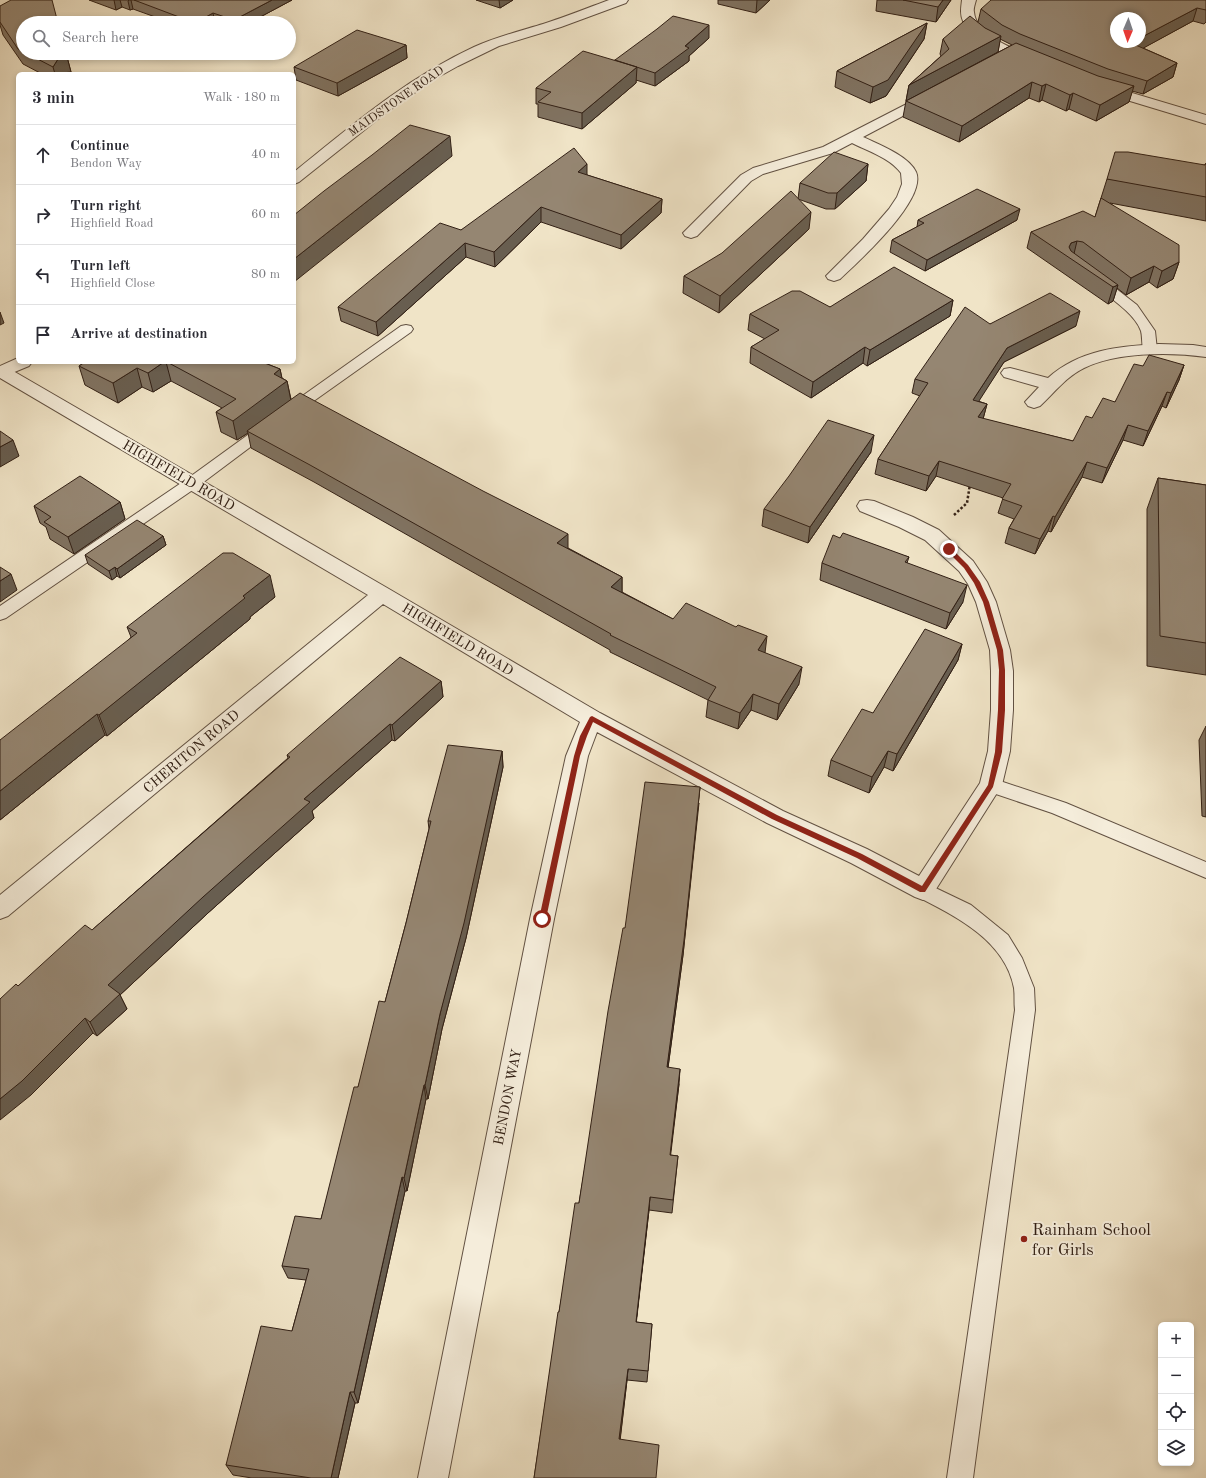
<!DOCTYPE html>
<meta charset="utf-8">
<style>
body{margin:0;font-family:"Old Standard TT",serif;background:#f7f7f7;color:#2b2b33}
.controls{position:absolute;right:12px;bottom:12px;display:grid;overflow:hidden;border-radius:6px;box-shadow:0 2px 6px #0003}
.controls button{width:36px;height:36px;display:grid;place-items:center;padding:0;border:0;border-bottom:1px solid #e1e1e2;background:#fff;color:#2b2b33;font:20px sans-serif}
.compass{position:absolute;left:1110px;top:12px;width:36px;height:36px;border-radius:50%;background:#fff;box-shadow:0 2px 6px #0003;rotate:182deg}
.stop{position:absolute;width:12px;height:12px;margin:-9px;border:3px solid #8f2418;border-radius:50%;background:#fff}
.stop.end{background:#8f2418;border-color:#fff;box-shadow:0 1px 4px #0008}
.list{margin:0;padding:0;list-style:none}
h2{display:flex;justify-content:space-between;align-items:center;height:52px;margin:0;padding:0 16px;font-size:17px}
h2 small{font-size:13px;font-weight:400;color:#7c7c81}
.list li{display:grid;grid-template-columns:26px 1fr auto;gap:12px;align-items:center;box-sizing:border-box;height:60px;padding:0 16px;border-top:1px solid #e1e1e2}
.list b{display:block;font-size:15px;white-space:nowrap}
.list p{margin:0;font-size:13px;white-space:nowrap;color:#7c7c81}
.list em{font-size:13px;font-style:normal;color:#7c7c81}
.icon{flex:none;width:22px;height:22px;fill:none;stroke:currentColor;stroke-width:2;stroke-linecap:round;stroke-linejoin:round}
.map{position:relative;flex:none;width:1206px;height:1478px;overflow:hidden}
.search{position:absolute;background:#fff;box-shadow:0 2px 6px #0003;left:16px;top:16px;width:280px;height:44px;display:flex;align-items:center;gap:10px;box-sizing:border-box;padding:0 14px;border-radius:22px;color:#7c7c81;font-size:15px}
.panel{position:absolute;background:#fff;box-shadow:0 2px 6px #0003;left:16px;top:72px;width:280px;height:292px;border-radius:6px}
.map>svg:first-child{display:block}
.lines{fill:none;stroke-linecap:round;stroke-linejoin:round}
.service-casing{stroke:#625142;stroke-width:2}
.minor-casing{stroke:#625142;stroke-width:2}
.tertiary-casing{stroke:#625142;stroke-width:2}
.path{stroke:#322015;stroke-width:2.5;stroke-dasharray:2.5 2;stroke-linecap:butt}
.service{fill:#f5eddb;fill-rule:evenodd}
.minor{fill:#f5eddb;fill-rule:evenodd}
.tertiary{fill:#f5eddb;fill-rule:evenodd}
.wall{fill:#807362;stroke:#322015}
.shaded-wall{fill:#685e50;stroke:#322015}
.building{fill:#958672;stroke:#322015}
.route{fill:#8f2418}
.poi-dot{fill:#8f2418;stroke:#f5eddb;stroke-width:1.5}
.labels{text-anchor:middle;stroke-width:4;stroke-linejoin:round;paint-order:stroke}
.far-street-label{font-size:12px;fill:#322015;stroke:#f5eddb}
.street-label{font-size:14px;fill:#322015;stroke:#f5eddb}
.near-poi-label{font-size:17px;fill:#322015;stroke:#f5eddb;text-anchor:start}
</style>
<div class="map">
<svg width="1206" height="1478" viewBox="0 0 1206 1478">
<rect width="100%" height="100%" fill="#f0e4c7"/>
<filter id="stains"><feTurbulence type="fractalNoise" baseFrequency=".005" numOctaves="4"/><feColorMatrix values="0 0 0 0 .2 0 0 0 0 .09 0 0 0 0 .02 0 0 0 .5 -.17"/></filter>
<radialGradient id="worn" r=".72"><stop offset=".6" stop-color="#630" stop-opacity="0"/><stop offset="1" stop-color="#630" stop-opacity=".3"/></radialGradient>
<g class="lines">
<defs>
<path id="service" d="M1096,276L1101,277L1137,305L1155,331L1157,350L1155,353L1150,354L1145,353C1141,347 1143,339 1141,331C1135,313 1106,295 1091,283L1089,280L1091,277Z
M406,325L411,326L413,329L411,332L294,415L289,417L284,415L282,412L284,409L401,326Z
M268,422L273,424L275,427L273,430L197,487L6,618L0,620V606L187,479L263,424Z
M991,778L1066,803L1206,862V878L1052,813L984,790L982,785L984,780Z
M923,882L971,905L1008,935L1022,958L1034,988L1035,1010L973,1478H947L1015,1010C1014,1003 1015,995 1014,988C1005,940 955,916 916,896L913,890L916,884Z"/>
<path id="minor" d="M962,0H976C975,4 973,9 974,12C976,37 1019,51 1038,58L1040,61L1038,64C1020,68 970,38 963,21C960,14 961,8 962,0Z
M1102,84L1206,115V124L1097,91L1095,88L1097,85Z
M930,92L935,93L937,96L935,99L863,137C878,144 909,156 916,172C928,199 858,262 840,279L834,281L828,279L826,276L863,239L889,209L897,197L902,184L901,173C890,158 868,151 852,143L833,153L763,174L751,181L697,236L691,238L685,236L683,233L741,175L753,168L823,147Z
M1159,344L1193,345L1206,347V357C1170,352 1117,352 1084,368C1067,376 1054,393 1040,406L1034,408L1028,406L1025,402L1039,387L1004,377L1001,373L1004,369L1010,368L1048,378C1079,350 1119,346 1159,344Z
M0,367L8,368L389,589L600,713L783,811L867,849L919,876L980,783L988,751L991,710V671L990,650L976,602L968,584L959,571L925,540L899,527L860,511L857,506L860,501L867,500L874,501L913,517L939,530L973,561L987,582L996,602L1010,650L1013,671V710L1010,751L1002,785L931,897L923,900L915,897L851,863L767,823L597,732L588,756L554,919L448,1478H418L530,919L566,756L580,722L383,604L8,916L0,919V895L368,595L0,378Z"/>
<path id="tertiary" d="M609,0H628L626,3L561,27L499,46L458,66L433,80L387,112L299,182L294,184V172C351,126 407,78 474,47C496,37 520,31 543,24C565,17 587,8 609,0Z
M18,358V362H32L29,366L0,378V366Z"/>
</defs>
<use href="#service" class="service-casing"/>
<use href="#minor" class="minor-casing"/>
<use href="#tertiary" class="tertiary-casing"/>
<path class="path" d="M954,515L967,503L970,484"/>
<use href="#service" class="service"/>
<use href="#minor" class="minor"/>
<use href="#tertiary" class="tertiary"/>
</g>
<path class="wall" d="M89,0H292L249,23H172L133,9L130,10L122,7L116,10Z
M476,0H513L500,8Z
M718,0H770L756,13L718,4Z
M877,0H951L936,22L876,11Z
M1206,0V22L1204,24L1193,21L1143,48L1177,63L1173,77L1143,94L1132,91L1129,102L1096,121L1069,109L1066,111L1042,100L1039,102L1029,98L959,142L903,117L906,101L1012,45L1000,39L998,52L906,101L909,85L941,56L940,54L943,39L978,22L981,9Z
M0,6L23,23V53H66L71,72L62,73V74H42L23,64L3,35L0,25Z
M927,23L924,39L886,96L870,103L835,87L837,71Z
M709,38L689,56V61L655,86L636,80V83L582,129L538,117V104H536V88L615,60Z
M406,45L407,58L338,96L296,80L294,67Z
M1206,163V221L1110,203L1179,262L1173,279L1157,288L1149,282L1126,295L1117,288L1113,301L1108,304L1027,248L1031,232L1095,217L1107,179L1205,165Z
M868,164L866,181L835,209H826L798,199L800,183Z
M587,175L662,199L661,213L621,249L541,222L495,267L466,257L378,336L341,321L338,307L461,230Z
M918,220H1017L925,271L890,252L892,240L917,227Z
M809,229L719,313L683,293L684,276Z
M953,300L950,316L867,366L863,363L811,398L750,363L751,347L765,339L748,330L750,314L830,307Z
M990,324L1076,326L1004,362L978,401L987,404L983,419L1073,441L1092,418L1115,402L1143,366L1184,365L1179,380L1166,408L1162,406L1143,446L1123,440L1102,483L1082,477L1051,532L1048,531L1035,554L1005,543L1009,528L1014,519L998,513L1003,498L936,476L926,491L875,474L878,459L920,396L912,393L915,379Z
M85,362H262L280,369L282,378L287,381L291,399L622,577V592L673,619L765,653L799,684L777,720L751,710L738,729L706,717L708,700L610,652V650L314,482L251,448L248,433L237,440L221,432L216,412L222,408L171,381L153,392L142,387L118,403L85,385L79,366Z
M871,452L808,543L762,526L764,509Z
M1158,478L1206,485V675L1147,666V509Z
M120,502L125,519L74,554L50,539L46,527L40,523L34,506Z
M163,536L166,545L120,578L117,576L112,580L88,564L85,555Z
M840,538L909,557L907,563L963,602L946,629L820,580L822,563Z
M275,597L250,617V619L107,736L105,735L0,820L131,637L127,627Z
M962,644L958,660L893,771L884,767L869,793L828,776L831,760L873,713Z
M441,681L443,697L395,741L392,740L312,811L314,818L208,913L120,995L127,1009L97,1036L93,1033L31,1095L18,986L92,930L288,758L287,755Z
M1206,726V817L1202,816L1199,740Z
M502,751L503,767L466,938L442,1029L428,1099H426L407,1191H405L358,1403H355L338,1478H252L233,1475L226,1465L292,1331L306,1280L288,1278L282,1266L321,1219L358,1087L385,1002L406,923L429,829L428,821Z
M699,803L683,955L668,1068L679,1084L670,1155L678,1156L672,1213L649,1210L636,1322L652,1324L647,1382L627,1380L620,1439L534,1478L559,1312L579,1203L625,928Z"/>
<path class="shaded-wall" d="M114,0H120L122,7L116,10Z
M129,0H131L133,9L130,10L128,1Z
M272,0H292L249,23H235L234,20Z
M499,0H513L500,8Z
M757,0H770L756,13Z
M943,0H951L936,22L938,7Z
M1197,8L1193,21L1127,57L1131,43L1133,42H1140V38Z
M213,13L215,23H195Z
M927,23L924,39L886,96L870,103L873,87Z
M709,25V38L689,56V61L655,86V73Z
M1001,36L998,52L906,101L909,85Z
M406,45L407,58L338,96L337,83Z
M67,57L71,72L62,73V74H55L53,67L58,59Z
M1177,63L1173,77L1143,94L1147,81Z
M637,67L636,83L582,129V113Z
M1032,82L1029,98L959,142L962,126Z
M1046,84L1042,100L1039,102L1042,86Z
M1134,86L1129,102L1096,121L1100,105Z
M1073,93L1069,109L1066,111L1070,95Z
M450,136L452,156L294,282V259Z
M587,164V178L578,172Z
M868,164L866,181L835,209L837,193Z
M662,199L661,213L621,249V235Z
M541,207V222L495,267L494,252Z
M1020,209L1017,220L925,271L927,260Z
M811,212L809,229L719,313L720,296Z
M1077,241L1073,258L1069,247L1071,243Z
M465,243L466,257L378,336L376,322Z
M1179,262L1173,279L1157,288L1162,271Z
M1154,266L1149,282L1126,295L1131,278Z
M1118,285L1113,301L1108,304L1113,287Z
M953,300L950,316L867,366L870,350Z
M1080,311L1076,326L1004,362L970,415L973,400L1007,348Z
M0,312L4,323L0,325Z
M865,347L863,363L811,398L813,382Z
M164,362H166L171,381L153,392L148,373Z
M1184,365L1179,380L1166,408L1171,393Z
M137,368L142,387L118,403L113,383Z
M280,369L283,384L287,381L291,401L247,431L248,433L237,440L233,421L274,374Z
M1167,392L1162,406L1143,446L1148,431Z
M987,404L983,419L978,417Z
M1128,425L1123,440L1102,483L1107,468Z
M874,435L871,452L808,543L810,527Z
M13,440L19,456L0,467V447Z
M939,461L936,476L926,491L929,476Z
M1087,462L1082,477L1051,532L1055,517Z
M120,502L125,519L74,554L68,537Z
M1053,516L1048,531L1035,554L1040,539Z
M568,534V551L557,543Z
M163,536L166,545L120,578L117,569Z
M115,567L117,576L112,580L109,571Z
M11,574L17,590L0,602V581Z
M270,575L275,597L250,617V619L107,736L99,715L243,596Z
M622,577V593L611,587Z
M967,585L963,602L946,629L950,613Z
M767,636L765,653L756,667L758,650Z
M962,644L958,660L893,771L897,754Z
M802,667L799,684L777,720L779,704Z
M441,681L443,697L395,741L392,725Z
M753,694L751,710L738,729L740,713Z
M97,714L105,735L0,820V791Z
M390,724L392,740L312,811L314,818L208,913L120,995L127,1009L97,1036L90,1022L108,985L304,799Z
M502,751L503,767L466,938L442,1029L428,1099L425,1085L440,1014Z
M888,751L884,767L869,793L872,777Z
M700,787L683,955L666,1082L667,1067Z
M85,1018L93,1033L31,1095L0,1120V1099Z
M680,1069L679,1084L669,1169L670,1155Z
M424,1085L426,1099L407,1191L404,1178Z
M402,1177L405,1191L358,1403L354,1392Z
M650,1197L649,1210L635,1334L636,1322Z
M628,1369L627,1380L619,1450V1439Z
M350,1392L355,1403L338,1478H331Z"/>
<path class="building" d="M11,0H52L58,23H23V51L18,49L0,22V6Z
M134,0H272L234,20L213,13L195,23Z
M903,0H943L938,7Z
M991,0H1206V10L1197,8L1140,38V18H1116V42H1133L1131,43L1177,63L1147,81L1108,69L1020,34L1002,25L981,9Z
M673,16L709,25L685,46L689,48L655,73L615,60L657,29Z
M970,16L985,28L1001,36L909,85L949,49L943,39Z
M927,23L888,80L873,87L837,71Z
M357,30L406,45L337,83L294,67Z
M1016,43L1098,76L1134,86L1100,105L1073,93L1070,95L1046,84L1042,86L1032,82L962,126L906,101Z
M583,51L637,67L582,113L538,102L551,92L536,88Z
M26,53H66L67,57L58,59L53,67Z
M410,125L450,136L294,259V215L324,191L372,155Z
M574,148L587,164L578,172L662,199L621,235L541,207L494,252L465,243L376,322L338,307L440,223L461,230Z
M834,152L868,164L837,193H828L800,183Z
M1115,152H1128L1205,165L1206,163V197L1107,179Z
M977,189L1020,209L927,260L892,240L924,223L918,220Z
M791,191L811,212L720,296L684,276L722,253Z
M1101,198L1179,245V262L1162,271L1154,266L1131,278L1083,242L1077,241L1071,243L1069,247L1071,251L1118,285L1113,287L1031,232L1083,211L1095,217Z
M894,267L953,300L870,350L865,347L813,382L751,347L779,330L750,314L792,291H800L830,307Z
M1050,293L1080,311L1007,348L973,400L987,404L978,417L1073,441L1086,416L1092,418L1103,398L1115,402L1134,364L1143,366L1149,355L1184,365L1171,393L1167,392L1148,431L1128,425L1107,468L1087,462L1055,517L1053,516L1040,539L1009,528L1022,506L1002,499L1011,484L939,461L929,476L878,459L928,383L915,379L965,307L990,324Z
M85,362H164L148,373L137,368L113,383L79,366Z
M167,362H262L280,369L274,374L287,381L233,421L216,412L236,399Z
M300,393L483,491L568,534L557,543L622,577L611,587L673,619L686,603L736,627L738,625L767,636L758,650L802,667L779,704L753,694L740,713L708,700L716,687L610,635L611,634L310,465L247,431Z
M828,420L874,435L810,527L764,509L789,476Z
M0,431L13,440L0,447Z
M80,476L120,502L68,537L44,522L51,517L34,506Z
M1158,478L1206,485V643L1160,636Z
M137,520L163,536L117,569L115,567L109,571L85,555Z
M843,533L909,557L905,562L967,585L950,613L822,563L833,535L840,538Z
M223,553H233L270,575L243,596L245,598L99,715L97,714L0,791V740L137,633L127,627Z
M0,567L11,574L0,581Z
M925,629L962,644L897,754L888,751L872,777L831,760L862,709L873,713Z
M400,657L441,681L392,725L390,724L304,799L310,802L203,897L108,985L120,994L90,1022L85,1018L22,1081L0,1099V999L16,984L18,986L85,925L92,930L290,757L287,755Z
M448,745L502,751L464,923L440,1014L425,1085H424L404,1178L402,1177L354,1392H350L331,1478H311L226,1465L261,1326L292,1331L309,1269L282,1266L295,1216L321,1219L354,1087H358L379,1001L385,1002L406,923L431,821H428Z
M645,782L700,787L684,940L667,1067L680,1069L670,1155L678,1156L673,1200L650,1197L636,1322L652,1324L648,1371L628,1369L619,1439L659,1445L656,1478H534L558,1312H559L575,1203H579L608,1011L623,928H625Z"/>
<path class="route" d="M947,548H951L968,565L980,582L989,602L1003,650L1005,670V710L1002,752L993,787L925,892H920L857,858L772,819L593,722L587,736L580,756L546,919L542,922L540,921L539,919L574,756L580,736L590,717L592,716L777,815L862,854L922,886L988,785L995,752L998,710L999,670L997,650L983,602L974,583L964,568L947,551Z"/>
<circle class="poi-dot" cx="1024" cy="1239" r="4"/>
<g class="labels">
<g class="far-street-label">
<text transform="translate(396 101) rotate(-35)" y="4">MAIDSTONE ROAD</text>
</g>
<g class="street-label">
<text transform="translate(179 475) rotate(30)" y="5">HIGHFIELD ROAD</text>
<text transform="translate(458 639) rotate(31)" y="5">HIGHFIELD ROAD</text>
<text transform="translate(191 751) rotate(-40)" y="5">CHERITON ROAD</text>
<text transform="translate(507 1097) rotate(-79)" y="5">BENDON WAY</text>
</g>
<g class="near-poi-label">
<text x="1032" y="1235">Rainham School<tspan x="1032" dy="20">for Girls</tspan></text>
</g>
</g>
<rect width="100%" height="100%" filter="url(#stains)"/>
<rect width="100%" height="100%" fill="url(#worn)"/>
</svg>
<div class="controls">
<button>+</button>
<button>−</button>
<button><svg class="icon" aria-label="locate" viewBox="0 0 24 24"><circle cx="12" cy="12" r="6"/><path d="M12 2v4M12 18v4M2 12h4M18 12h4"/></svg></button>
<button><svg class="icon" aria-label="layers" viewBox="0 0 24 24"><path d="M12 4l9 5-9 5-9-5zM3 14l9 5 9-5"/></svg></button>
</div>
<svg class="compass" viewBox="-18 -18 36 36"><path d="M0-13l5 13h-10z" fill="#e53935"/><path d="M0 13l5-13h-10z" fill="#7c7c81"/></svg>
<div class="stop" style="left:542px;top:919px"></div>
<div class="stop end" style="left:949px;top:549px"></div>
<div class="search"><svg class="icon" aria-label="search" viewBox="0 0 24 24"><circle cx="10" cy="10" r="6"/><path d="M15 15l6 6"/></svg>Search here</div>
<section class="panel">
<h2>3 min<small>Walk · 180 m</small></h2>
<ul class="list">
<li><svg class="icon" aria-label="ahead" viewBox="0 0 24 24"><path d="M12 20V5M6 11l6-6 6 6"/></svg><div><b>Continue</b><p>Bendon Way</p></div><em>40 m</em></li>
<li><svg class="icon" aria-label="right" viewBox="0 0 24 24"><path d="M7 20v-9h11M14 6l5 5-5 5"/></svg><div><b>Turn right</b><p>Highfield Road</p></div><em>60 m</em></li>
<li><svg class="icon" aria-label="left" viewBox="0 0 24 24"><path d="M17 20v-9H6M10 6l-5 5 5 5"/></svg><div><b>Turn left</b><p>Highfield Close</p></div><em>80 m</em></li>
<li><svg class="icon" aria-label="arrive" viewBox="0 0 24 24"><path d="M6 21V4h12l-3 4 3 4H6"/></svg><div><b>Arrive at destination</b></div></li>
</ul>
</section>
</div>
